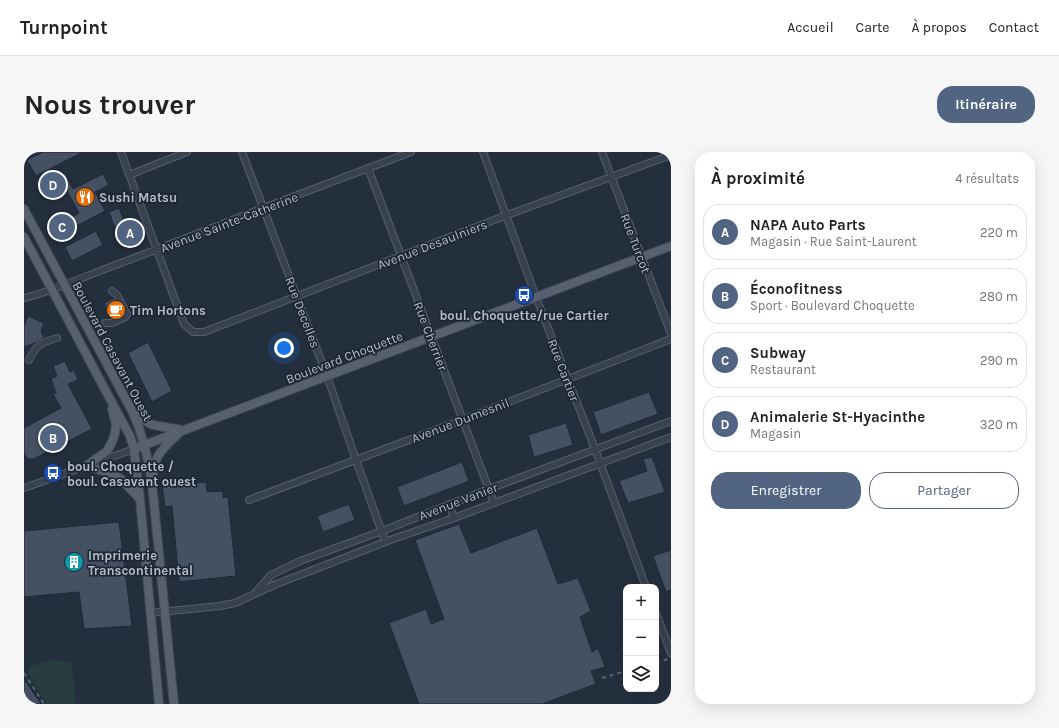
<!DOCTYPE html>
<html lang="fr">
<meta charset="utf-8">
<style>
body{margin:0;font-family:Karla,sans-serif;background:#f6f6f6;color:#222}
.controls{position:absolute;right:12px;bottom:12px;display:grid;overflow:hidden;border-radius:8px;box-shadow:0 4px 16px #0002}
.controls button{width:36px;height:36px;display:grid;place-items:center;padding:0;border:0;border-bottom:1px solid #e0e0e0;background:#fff;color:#222;font:20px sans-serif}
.you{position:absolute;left:260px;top:196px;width:14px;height:14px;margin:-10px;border:3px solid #fff;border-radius:50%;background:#1a73e8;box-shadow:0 0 0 6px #1a73e833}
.badge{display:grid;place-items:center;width:26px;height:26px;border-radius:50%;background:#516482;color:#fff;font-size:13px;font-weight:700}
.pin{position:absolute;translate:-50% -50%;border:2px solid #fff;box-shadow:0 1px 4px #0006}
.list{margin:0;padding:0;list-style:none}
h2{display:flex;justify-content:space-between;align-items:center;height:52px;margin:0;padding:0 16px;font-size:17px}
h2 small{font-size:13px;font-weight:400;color:#767676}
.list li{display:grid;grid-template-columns:26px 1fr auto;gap:12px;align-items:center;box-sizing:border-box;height:56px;margin:0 8px 8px;padding:0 8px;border:1px solid #e0e0e0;border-radius:16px}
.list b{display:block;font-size:15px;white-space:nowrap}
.list p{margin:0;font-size:13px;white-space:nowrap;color:#767676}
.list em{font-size:13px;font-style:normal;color:#767676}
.actions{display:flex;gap:8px;padding:12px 16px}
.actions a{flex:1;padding:9px 0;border:1px solid #516482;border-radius:16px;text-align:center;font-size:14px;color:#516482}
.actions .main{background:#516482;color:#fff}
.icon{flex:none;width:22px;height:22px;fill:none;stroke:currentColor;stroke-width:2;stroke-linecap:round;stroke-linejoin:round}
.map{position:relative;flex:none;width:647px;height:552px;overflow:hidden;border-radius:16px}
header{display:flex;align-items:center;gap:24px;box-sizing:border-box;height:56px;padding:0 20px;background:#fff;border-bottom:1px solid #e0e0e0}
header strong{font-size:19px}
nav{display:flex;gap:22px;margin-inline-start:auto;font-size:14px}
.intro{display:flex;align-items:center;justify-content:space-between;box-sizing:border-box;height:96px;padding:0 24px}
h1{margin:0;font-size:28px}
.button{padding:10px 18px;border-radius:16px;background:#516482;color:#fff;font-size:14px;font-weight:700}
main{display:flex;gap:24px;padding:0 24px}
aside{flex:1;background:#fff;border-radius:16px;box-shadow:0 4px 16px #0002}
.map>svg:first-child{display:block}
.green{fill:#263c3f}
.building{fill:#455162;stroke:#1f2835}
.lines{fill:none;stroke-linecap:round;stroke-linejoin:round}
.minor-casing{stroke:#565f6c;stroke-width:8}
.major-casing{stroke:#414a57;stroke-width:10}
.minor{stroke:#38414e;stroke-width:6}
.major{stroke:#56606e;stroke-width:8}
.rail{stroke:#5a6575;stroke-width:2;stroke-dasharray:4 4;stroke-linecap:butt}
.labels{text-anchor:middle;stroke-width:3.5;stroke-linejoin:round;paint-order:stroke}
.poi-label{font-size:13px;font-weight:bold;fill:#b4bcc9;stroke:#1d2633;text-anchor:start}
.street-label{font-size:13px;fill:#b4bcc9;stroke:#1d2633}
</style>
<header>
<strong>Turnpoint</strong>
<nav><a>Accueil</a><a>Carte</a><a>À propos</a><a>Contact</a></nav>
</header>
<div class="intro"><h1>Nous trouver</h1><a class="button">Itinéraire</a></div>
<main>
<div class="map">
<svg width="647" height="552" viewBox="0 0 647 552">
<rect width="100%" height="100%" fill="#242f3e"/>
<path class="green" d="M27,508L47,510L52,552H22L3,520L7,514Z"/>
<path class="building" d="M19,0H59L12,24L3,8Z
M41,21L49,37L79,22L85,33L71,40L81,59L37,82L32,74L55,61L42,37L24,46L18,33Z
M95,56L101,71L107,69L112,83L96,89L85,60Z
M72,79L79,93L48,109L41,95Z
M90,146L98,162L88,166L80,151Z
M4,164L20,171L17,179L20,186L11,191L0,195V174Z
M124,190L148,239L128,250L104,201Z
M41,209L46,220L50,218L54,228L44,232L68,277L10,307H5L2,305L0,300V276L37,256L29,242L32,241L27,227L33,224L29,214Z
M625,240L634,262L577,283L569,260Z
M542,271L549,293L510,305L504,283Z
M628,305L641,340L604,351L595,329L623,319L619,307Z
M438,310L445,329L380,354L373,335Z
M182,330L183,340L199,339V346L204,345L212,424L155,430L148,354L141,355L138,333Z
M325,352L331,368L299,380L293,364Z
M95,370L108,474L60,477L55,440L0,445V379Z
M435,372L447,401L513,376L534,432L554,426L567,459L556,465L568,500L574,496L581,515L567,519L572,532L518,552H395L365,471L402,457L407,472L420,467L391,388Z
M647,398V438L642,440L629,404Z
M0,527L17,552H3L0,548Z"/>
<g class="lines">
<defs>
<path id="minor" d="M97,0L160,172L169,180H180L483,63L647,3
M218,0L303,224L332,308L361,389
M459,0L512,145L571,297L622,435
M578,0L647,182
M344,16L470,351
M105,23L163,0
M0,146C34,138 65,122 97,111C145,93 192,74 239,56C288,37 338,19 387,0
M81,171H88L101,165L103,162L93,143L88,139
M5,208C13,192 16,191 33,186
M0,336L110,297
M225,348L438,268L647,187
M425,352L430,366
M232,440L247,423L276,409L358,379L465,337L647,269
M126,461L196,454L211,451L250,433L369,387L430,366L647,285
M632,461L647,501"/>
<path id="major" d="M0,57L108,259C119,282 124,306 128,331L150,552
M0,85L78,232L106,284L110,297L116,347L135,552
M110,261L123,270L129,273L158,278
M110,297L647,94
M62,314L83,299L88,290L91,281L92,272L88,257
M62,314L89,322L97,327L116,347
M129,322C131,301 141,295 155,281"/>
</defs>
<use href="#minor" class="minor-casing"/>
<use href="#major" class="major-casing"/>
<use href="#minor" class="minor"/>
<use href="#major" class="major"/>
<path class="rail" d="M632,511L647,506
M0,521L20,552
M578,526L602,519"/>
</g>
<defs>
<symbol id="restaurant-disc" viewBox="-11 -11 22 22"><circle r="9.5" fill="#e8710a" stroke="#1d2633"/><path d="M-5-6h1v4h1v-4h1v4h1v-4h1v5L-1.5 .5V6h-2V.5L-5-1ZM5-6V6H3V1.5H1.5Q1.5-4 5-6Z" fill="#fff"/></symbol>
<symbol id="bus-disc" viewBox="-11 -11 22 22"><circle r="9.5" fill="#1a4fb4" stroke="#1d2633"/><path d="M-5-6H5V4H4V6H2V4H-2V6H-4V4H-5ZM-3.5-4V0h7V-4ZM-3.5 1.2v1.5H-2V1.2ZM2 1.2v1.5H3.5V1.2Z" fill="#fff"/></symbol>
<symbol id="cafe-disc" viewBox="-11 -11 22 22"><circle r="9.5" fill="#e8710a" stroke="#1d2633"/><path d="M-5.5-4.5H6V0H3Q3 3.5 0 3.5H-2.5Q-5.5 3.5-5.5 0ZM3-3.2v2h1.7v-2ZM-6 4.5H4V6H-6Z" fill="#fff"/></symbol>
<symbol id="building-disc" viewBox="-11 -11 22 22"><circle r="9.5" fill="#0f9aa8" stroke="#1d2633"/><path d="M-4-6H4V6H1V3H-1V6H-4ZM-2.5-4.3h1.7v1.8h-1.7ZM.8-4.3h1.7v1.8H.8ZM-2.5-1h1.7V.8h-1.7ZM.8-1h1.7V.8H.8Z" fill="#fff"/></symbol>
</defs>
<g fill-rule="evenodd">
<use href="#restaurant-disc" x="50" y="34" width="22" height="22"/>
<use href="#bus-disc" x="489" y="132" width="22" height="22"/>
<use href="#cafe-disc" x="81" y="147" width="22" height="22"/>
<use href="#bus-disc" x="18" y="310" width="22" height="22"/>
<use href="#building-disc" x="39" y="399" width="22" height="22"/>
</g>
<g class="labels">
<g class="poi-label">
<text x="75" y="50">Sushi Matsu</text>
<text x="106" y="163">Tim Hortons</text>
<text x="500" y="168" text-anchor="middle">boul. Choquette/rue Cartier</text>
<text x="43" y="319">boul. Choquette /<tspan x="43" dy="15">boul. Casavant ouest</tspan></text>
<text x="64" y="408">Imprimerie<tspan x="64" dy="15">Transcontinental</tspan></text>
</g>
<g class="street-label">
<text transform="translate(205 70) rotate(-21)" y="5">Avenue Sainte-Catherine</text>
<text transform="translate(612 91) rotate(69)" y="5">Rue Turcot</text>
<text transform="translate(408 92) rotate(-21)" y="5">Avenue Desaulniers</text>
<text transform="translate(279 160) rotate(69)" y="5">Rue Decelles</text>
<text transform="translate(407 184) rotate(69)" y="5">Rue Cherrier</text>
<text transform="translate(89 199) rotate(62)" y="5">Boulevard Casavant Ouest</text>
<text transform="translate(320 205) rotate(-21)" y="5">Boulevard Choquette</text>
<text transform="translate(540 218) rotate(69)" y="5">Rue Cartier</text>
<text transform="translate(436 268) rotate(-21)" y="5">Avenue Dumesnil</text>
<text transform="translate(434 349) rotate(-21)" y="5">Avenue Vanier</text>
</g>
</g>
</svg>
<div class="controls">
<button>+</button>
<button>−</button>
<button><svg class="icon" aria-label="layers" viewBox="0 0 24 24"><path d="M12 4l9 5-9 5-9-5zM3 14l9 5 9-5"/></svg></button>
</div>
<div class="you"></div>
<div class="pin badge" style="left:106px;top:81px">A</div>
<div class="pin badge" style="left:29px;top:286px">B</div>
<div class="pin badge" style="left:38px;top:75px">C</div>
<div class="pin badge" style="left:29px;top:33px">D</div>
</div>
<aside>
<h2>À proximité<small>4 résultats</small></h2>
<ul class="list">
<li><span class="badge">A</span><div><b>NAPA Auto Parts</b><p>Magasin · Rue Saint-Laurent</p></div><em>220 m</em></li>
<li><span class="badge">B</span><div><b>Éconofitness</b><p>Sport · Boulevard Choquette</p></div><em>280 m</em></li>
<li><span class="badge">C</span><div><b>Subway</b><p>Restaurant</p></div><em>290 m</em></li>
<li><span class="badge">D</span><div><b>Animalerie St-Hyacinthe</b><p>Magasin</p></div><em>320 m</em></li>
</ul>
<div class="actions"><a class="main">Enregistrer</a><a>Partager</a></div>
</aside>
</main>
